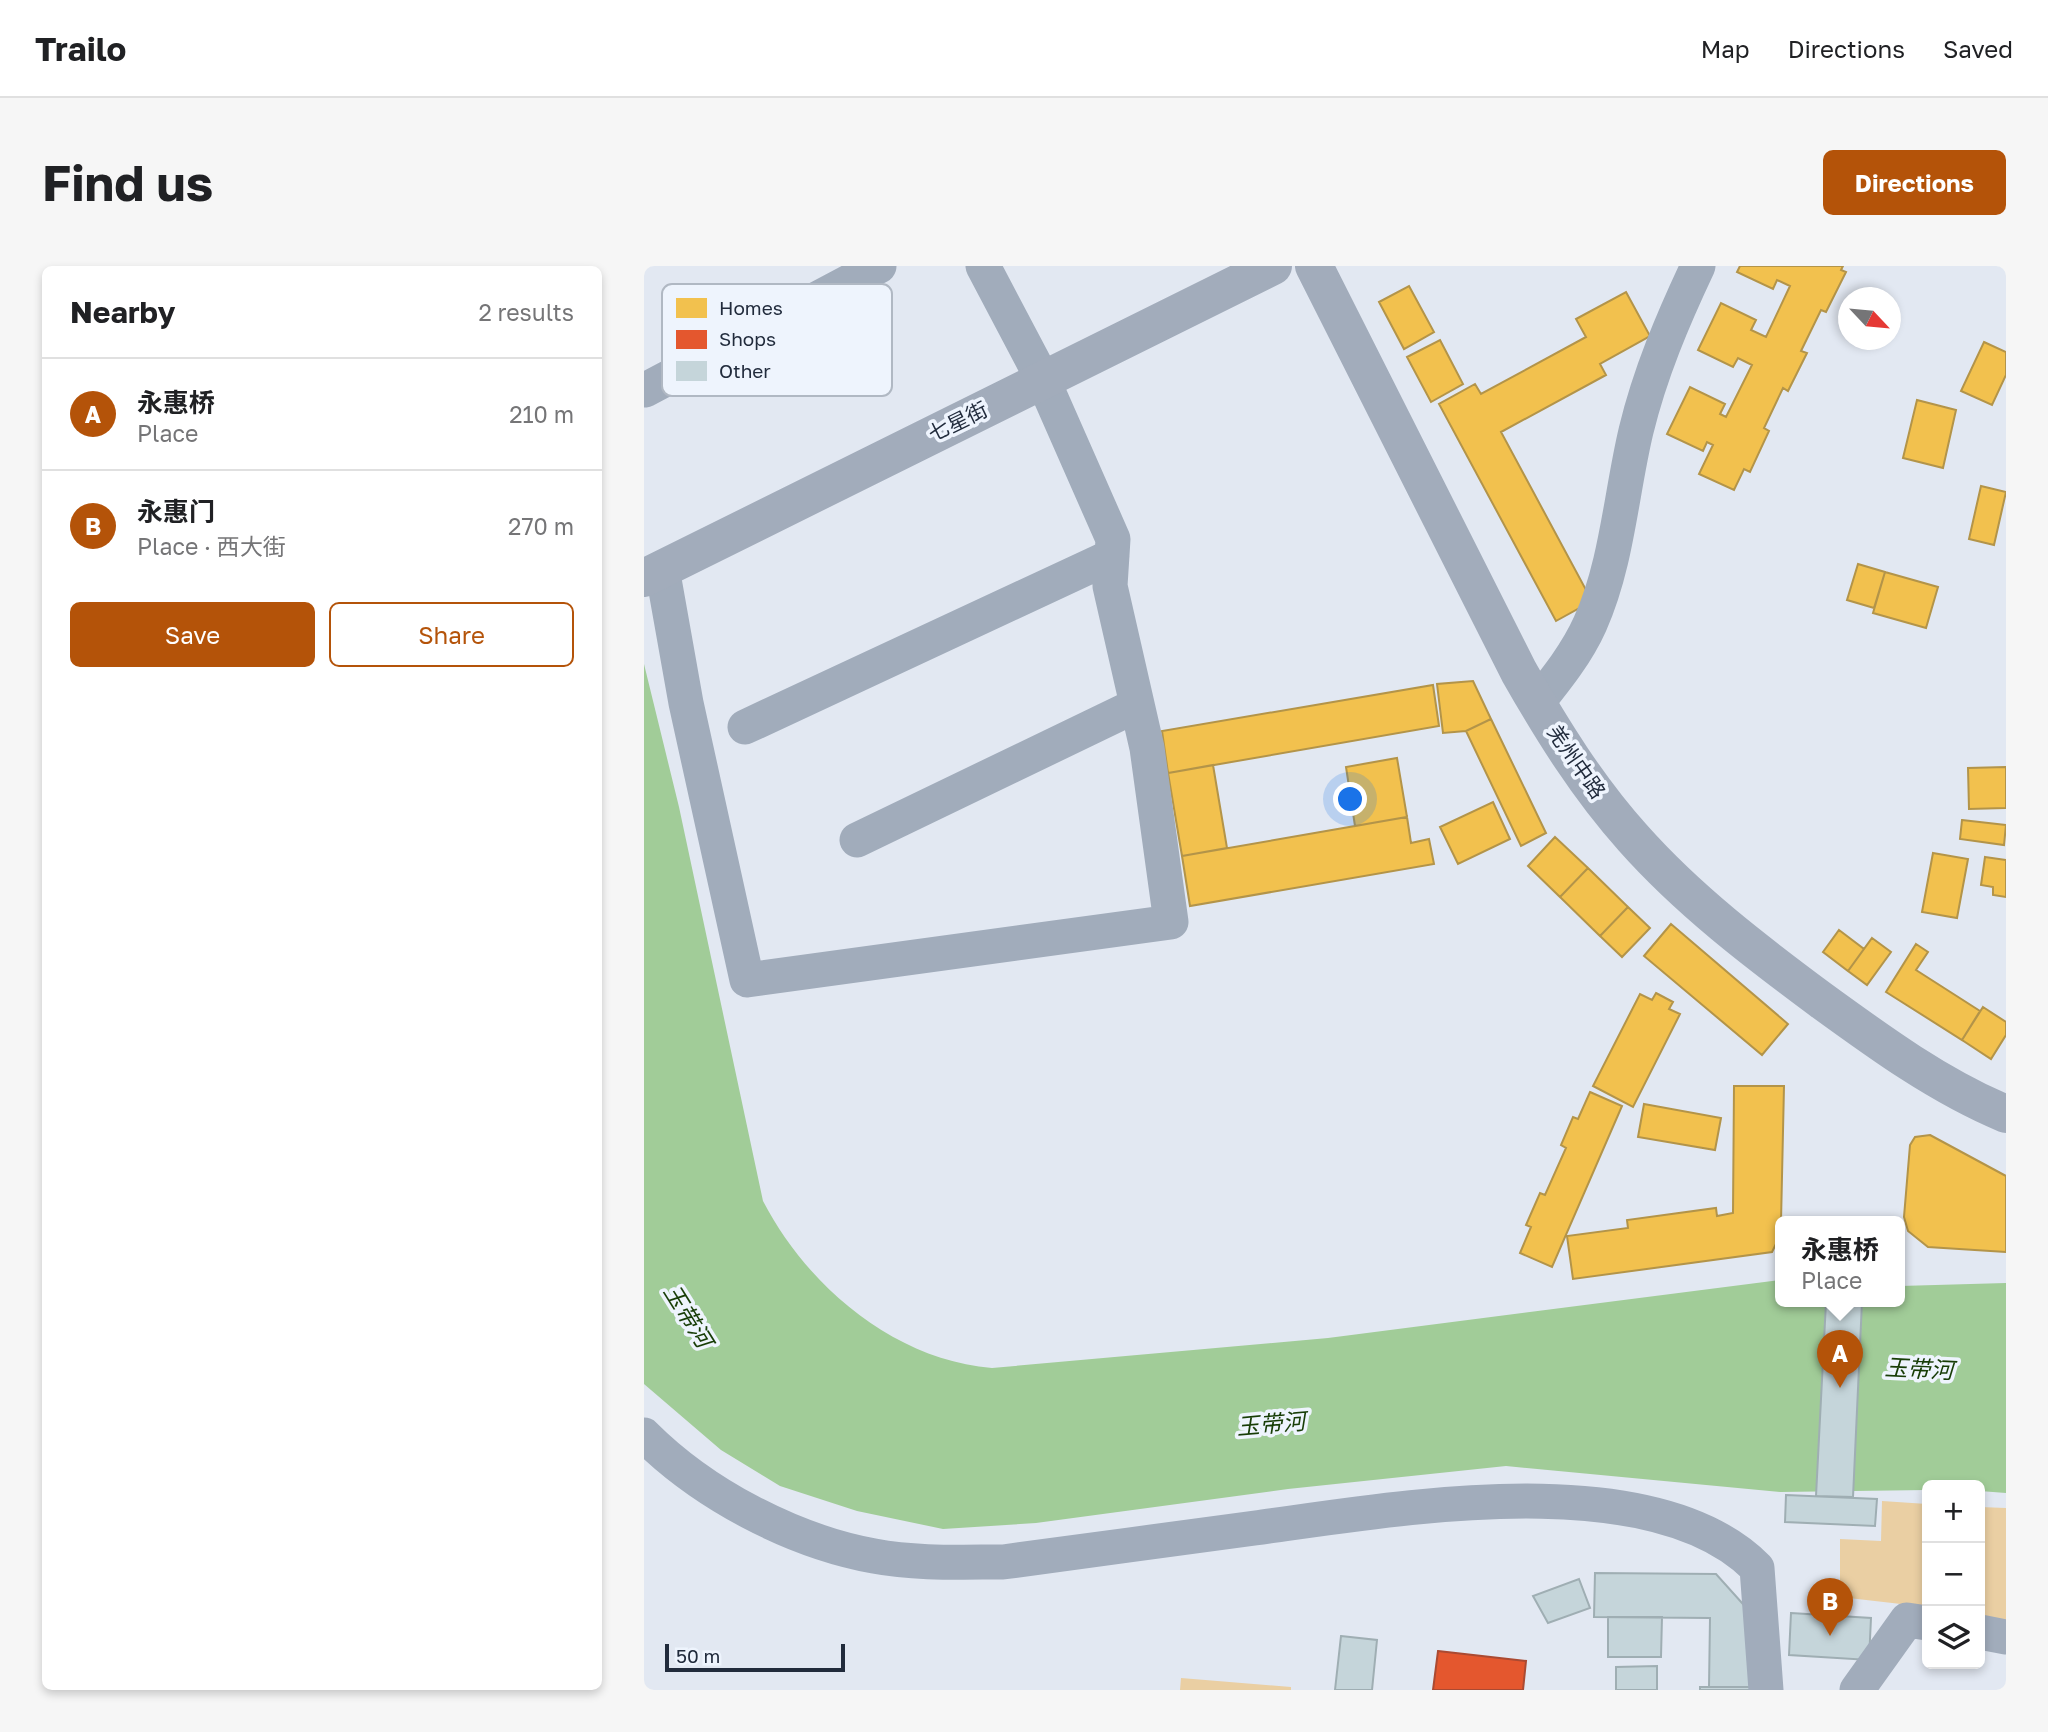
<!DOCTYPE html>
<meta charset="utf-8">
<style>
body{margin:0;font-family:"Golos Text","Noto Sans SC",sans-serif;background:#f6f6f6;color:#202124}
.controls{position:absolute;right:21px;bottom:21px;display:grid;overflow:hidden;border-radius:10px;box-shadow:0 4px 10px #0003}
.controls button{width:63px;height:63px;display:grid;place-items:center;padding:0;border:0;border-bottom:2px solid #e0e0e0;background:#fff;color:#202124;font:35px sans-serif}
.compass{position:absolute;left:1194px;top:21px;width:63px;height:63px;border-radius:50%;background:#fff;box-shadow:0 4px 10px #0003;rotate:116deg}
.scale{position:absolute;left:21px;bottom:18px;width:180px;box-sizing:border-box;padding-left:7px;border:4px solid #212b3c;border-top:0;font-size:19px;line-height:24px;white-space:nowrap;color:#212b3c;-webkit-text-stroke:5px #eef4fd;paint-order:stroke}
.you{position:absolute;left:707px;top:534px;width:24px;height:24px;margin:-18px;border:5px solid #fff;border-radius:50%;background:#1a73e8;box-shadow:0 0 0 10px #1a73e833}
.badge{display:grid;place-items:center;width:46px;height:46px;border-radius:50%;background:#b45309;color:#fff;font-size:23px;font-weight:700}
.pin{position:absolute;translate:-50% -58px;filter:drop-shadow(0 2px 4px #0008)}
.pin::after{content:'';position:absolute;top:37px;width:24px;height:21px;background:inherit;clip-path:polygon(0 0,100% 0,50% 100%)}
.popup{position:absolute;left:1131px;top:950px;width:130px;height:91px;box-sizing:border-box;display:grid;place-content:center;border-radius:10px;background:#fff;filter:drop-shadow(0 2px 5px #0005);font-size:23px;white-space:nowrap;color:#757577}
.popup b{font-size:26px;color:#202124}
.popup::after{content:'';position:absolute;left:50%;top:100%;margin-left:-14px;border:14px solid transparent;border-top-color:#fff}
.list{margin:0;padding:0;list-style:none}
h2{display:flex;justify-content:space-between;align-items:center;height:91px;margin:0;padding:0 28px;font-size:30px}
h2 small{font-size:23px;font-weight:400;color:#757577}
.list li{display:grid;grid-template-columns:46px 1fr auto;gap:21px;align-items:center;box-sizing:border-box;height:112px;padding:0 28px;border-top:2px solid #e0e0e0}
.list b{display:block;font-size:26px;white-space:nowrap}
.list p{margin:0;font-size:23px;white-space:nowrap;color:#757577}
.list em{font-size:23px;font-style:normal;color:#757577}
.actions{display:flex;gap:14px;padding:21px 28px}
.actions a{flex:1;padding:16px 0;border:2px solid #b45309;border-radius:10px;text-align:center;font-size:24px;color:#b45309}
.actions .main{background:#b45309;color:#fff}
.icon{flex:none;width:38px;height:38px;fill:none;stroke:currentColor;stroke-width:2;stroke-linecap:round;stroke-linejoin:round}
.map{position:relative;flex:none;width:1362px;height:1424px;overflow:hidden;border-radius:10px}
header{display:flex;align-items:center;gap:42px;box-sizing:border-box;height:98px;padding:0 35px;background:#fff;border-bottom:2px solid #e0e0e0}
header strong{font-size:33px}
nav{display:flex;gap:38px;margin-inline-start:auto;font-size:24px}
.intro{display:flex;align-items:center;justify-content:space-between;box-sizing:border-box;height:168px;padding:0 42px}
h1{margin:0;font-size:49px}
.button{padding:18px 32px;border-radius:10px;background:#b45309;color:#fff;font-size:24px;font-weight:700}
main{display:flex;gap:42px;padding:0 42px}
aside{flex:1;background:#fff;border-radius:10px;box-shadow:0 4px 10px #0003}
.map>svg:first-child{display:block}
.green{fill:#eacfa3}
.water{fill:#a1cc98}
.homes{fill:#f2c14e;stroke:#b39449;stroke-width:2}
.shops{fill:#e4572e;stroke:#aa4a32;stroke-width:2}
.building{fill:#c5d5da;stroke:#9faeb3;stroke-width:2}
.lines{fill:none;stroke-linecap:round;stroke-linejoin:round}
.minor{stroke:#a1acbb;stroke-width:35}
.major{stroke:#a2acbb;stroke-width:38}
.labels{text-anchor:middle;stroke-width:7;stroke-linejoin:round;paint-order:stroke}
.street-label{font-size:21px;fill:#212b3c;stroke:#eef4fd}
.water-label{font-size:23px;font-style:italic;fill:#173d06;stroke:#eef4fd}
.key{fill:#eef4fd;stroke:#b0b8c3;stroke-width:2}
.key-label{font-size:19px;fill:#212b3c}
</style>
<header>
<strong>Trailo</strong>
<nav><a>Map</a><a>Directions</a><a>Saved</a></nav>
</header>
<div class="intro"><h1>Find us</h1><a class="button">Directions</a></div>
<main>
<aside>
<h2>Nearby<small>2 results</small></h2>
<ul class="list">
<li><span class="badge">A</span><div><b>永惠桥</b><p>Place</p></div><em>210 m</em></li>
<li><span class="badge">B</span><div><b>永惠门</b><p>Place · 西大街</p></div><em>270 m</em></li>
</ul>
<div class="actions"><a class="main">Save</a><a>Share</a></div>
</aside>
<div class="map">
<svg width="1362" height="1424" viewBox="0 0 1362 1424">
<rect width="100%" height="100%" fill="#e2e8f2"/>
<path class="green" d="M1238,1235L1283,1238V1341L1196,1331V1273L1237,1275Z
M1336,1241L1362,1242V1354L1336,1350Z
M537,1412L647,1421V1424H536Z"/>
<path class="water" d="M0,398L35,541L119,935C163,1020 250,1094 348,1102L684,1072L1136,1014V1036H1256V1020L1362,1017V1227L1336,1225V1219H1283V1224L1136,1226L862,1200L644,1223L392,1257L299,1263L213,1245L136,1220L77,1184L0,1118Z"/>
<path class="homes" d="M1096,0H1199L1197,4L1202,6L1182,46L1177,44L1157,85L1163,87L1144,125L1139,122L1120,162L1125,165L1106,206L1100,203L1090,224L1055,208L1069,179L1063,176L1059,185L1023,168L1046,121L1081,138L1076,148L1082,151L1108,99L1094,92L1089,101L1054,84L1077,37L1112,54L1107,64L1122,71L1146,20L1133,14L1129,23L1093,6Z
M765,20L790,66L760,83L735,36Z
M982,26L1006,70L956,98L962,109L857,166L948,335L912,355L795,138L831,118L837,128L942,71L932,53Z
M796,74L819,118L787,136L763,91Z
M1340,76L1362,86V109L1348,139L1317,125Z
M1273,134L1312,144L1299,202L1259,192Z
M1337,220L1362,226L1350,279L1325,273Z
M1214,298L1241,306L1230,342L1203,334Z
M1241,306L1294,321L1282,362L1229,347Z
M829,415L847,453L822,465L799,467L793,418Z
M789,419L795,460L524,507L518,465Z
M847,453L902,567L877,580L822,465Z
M753,492L763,551L711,560L702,501Z
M569,499L583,582L538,590L524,507Z
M1362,501V542L1325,543L1324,502Z
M849,536L866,573L814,598L796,561Z
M763,551L767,577L785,573L790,598L546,640L538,590Z
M1318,554L1362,559L1360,579L1316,573Z
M911,571L944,602L916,631L884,600Z
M1289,587L1324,593L1313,652L1278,646Z
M1341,591L1362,594V631L1349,629V621L1337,619Z
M944,602L984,641L956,670L916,631Z
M984,641L1006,662L978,691L956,670Z
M1027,658L1144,758L1118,789L1000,690Z
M1195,664L1220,683L1204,705L1179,686Z
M1228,672L1247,686L1223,719L1204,705Z
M1272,678L1284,686L1272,704L1336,745L1318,774L1242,726Z
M1012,727L1029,736L1025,743L1036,748L989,841L949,820L996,728L1008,734Z
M1339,741L1362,756V769L1347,793L1318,774Z
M1090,820H1140L1137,956L1135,972L1128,986L929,1013L923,970L984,962L983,954L1072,942L1073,950L1089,947Z
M946,826L978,840L908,1001L876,987L887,961L882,959L896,927L901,929L922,882L917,879L929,851L934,853Z
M1000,838L1077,852L1071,884L994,871Z
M1286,869L1362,910V986L1284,981L1264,965L1260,951L1266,879L1271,871Z"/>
<path class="shops" d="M794,1385L882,1395L879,1424H789Z"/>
<path class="building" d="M1182,1036H1218L1209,1231L1172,1230Z
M1142,1229L1233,1233L1231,1260L1141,1256Z
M951,1307L1072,1308L1107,1347L1106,1421H1065L1066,1352L950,1351Z
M935,1313L946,1342L904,1357L889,1330Z
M1147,1347L1227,1352L1225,1394L1145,1389Z
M964,1351H1018L1017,1391H964Z
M697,1370L733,1374L728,1424H691Z
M1013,1400V1424H972V1401Z
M1056,1421H1106V1424H1056Z"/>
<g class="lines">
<path class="minor" d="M1,124L235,0
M18,302L42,437L103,714L527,656L503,482L466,320L469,273L399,114L339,0
M893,437C913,412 933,387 946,358C973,298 977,228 992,165C1006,107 1029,53 1054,0
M101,461L468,290
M213,574L493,439
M0,1169C59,1228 148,1275 230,1290C272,1298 317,1296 359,1296C443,1285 527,1273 611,1262C745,1244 1007,1195 1113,1302L1122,1424
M1336,1366L1362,1371
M1213,1424L1263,1354L1283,1357"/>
<path class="major" d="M670,0L875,406C908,464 944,522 989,572C1044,634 1111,685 1177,734C1236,777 1295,820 1362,848
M0,312L629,0"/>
</g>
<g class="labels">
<g class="street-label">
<text transform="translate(314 156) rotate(-26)" y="7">七星街</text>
<text transform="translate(932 496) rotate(55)" y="7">羌州中路</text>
</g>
<g class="water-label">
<text transform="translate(44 1050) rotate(58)" y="8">玉带河</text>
<text transform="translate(1275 1103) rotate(3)" y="8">玉带河</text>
<text transform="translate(627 1158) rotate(-5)" y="8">玉带河</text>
</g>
</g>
<rect x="18" y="18" width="230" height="112" rx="10" class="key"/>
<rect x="32" y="32" width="31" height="20" fill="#f2c14e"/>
<rect x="32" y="64" width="31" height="19" fill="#e4572e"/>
<rect x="32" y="95" width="31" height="20" fill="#c5d5da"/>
<g class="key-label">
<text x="75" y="49">Homes</text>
<text x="75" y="80">Shops</text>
<text x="75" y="112">Other</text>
</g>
</svg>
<div class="controls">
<button>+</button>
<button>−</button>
<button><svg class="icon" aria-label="layers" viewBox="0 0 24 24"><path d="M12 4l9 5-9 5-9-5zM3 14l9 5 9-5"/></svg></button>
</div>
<svg class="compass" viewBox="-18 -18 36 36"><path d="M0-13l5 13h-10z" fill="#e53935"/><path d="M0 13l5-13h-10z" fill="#757577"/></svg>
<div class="scale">50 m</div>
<div class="you"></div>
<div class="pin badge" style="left:1196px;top:1122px">A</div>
<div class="popup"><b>永惠桥</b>Place</div>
<div class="pin badge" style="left:1186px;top:1370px">B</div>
</div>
</main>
